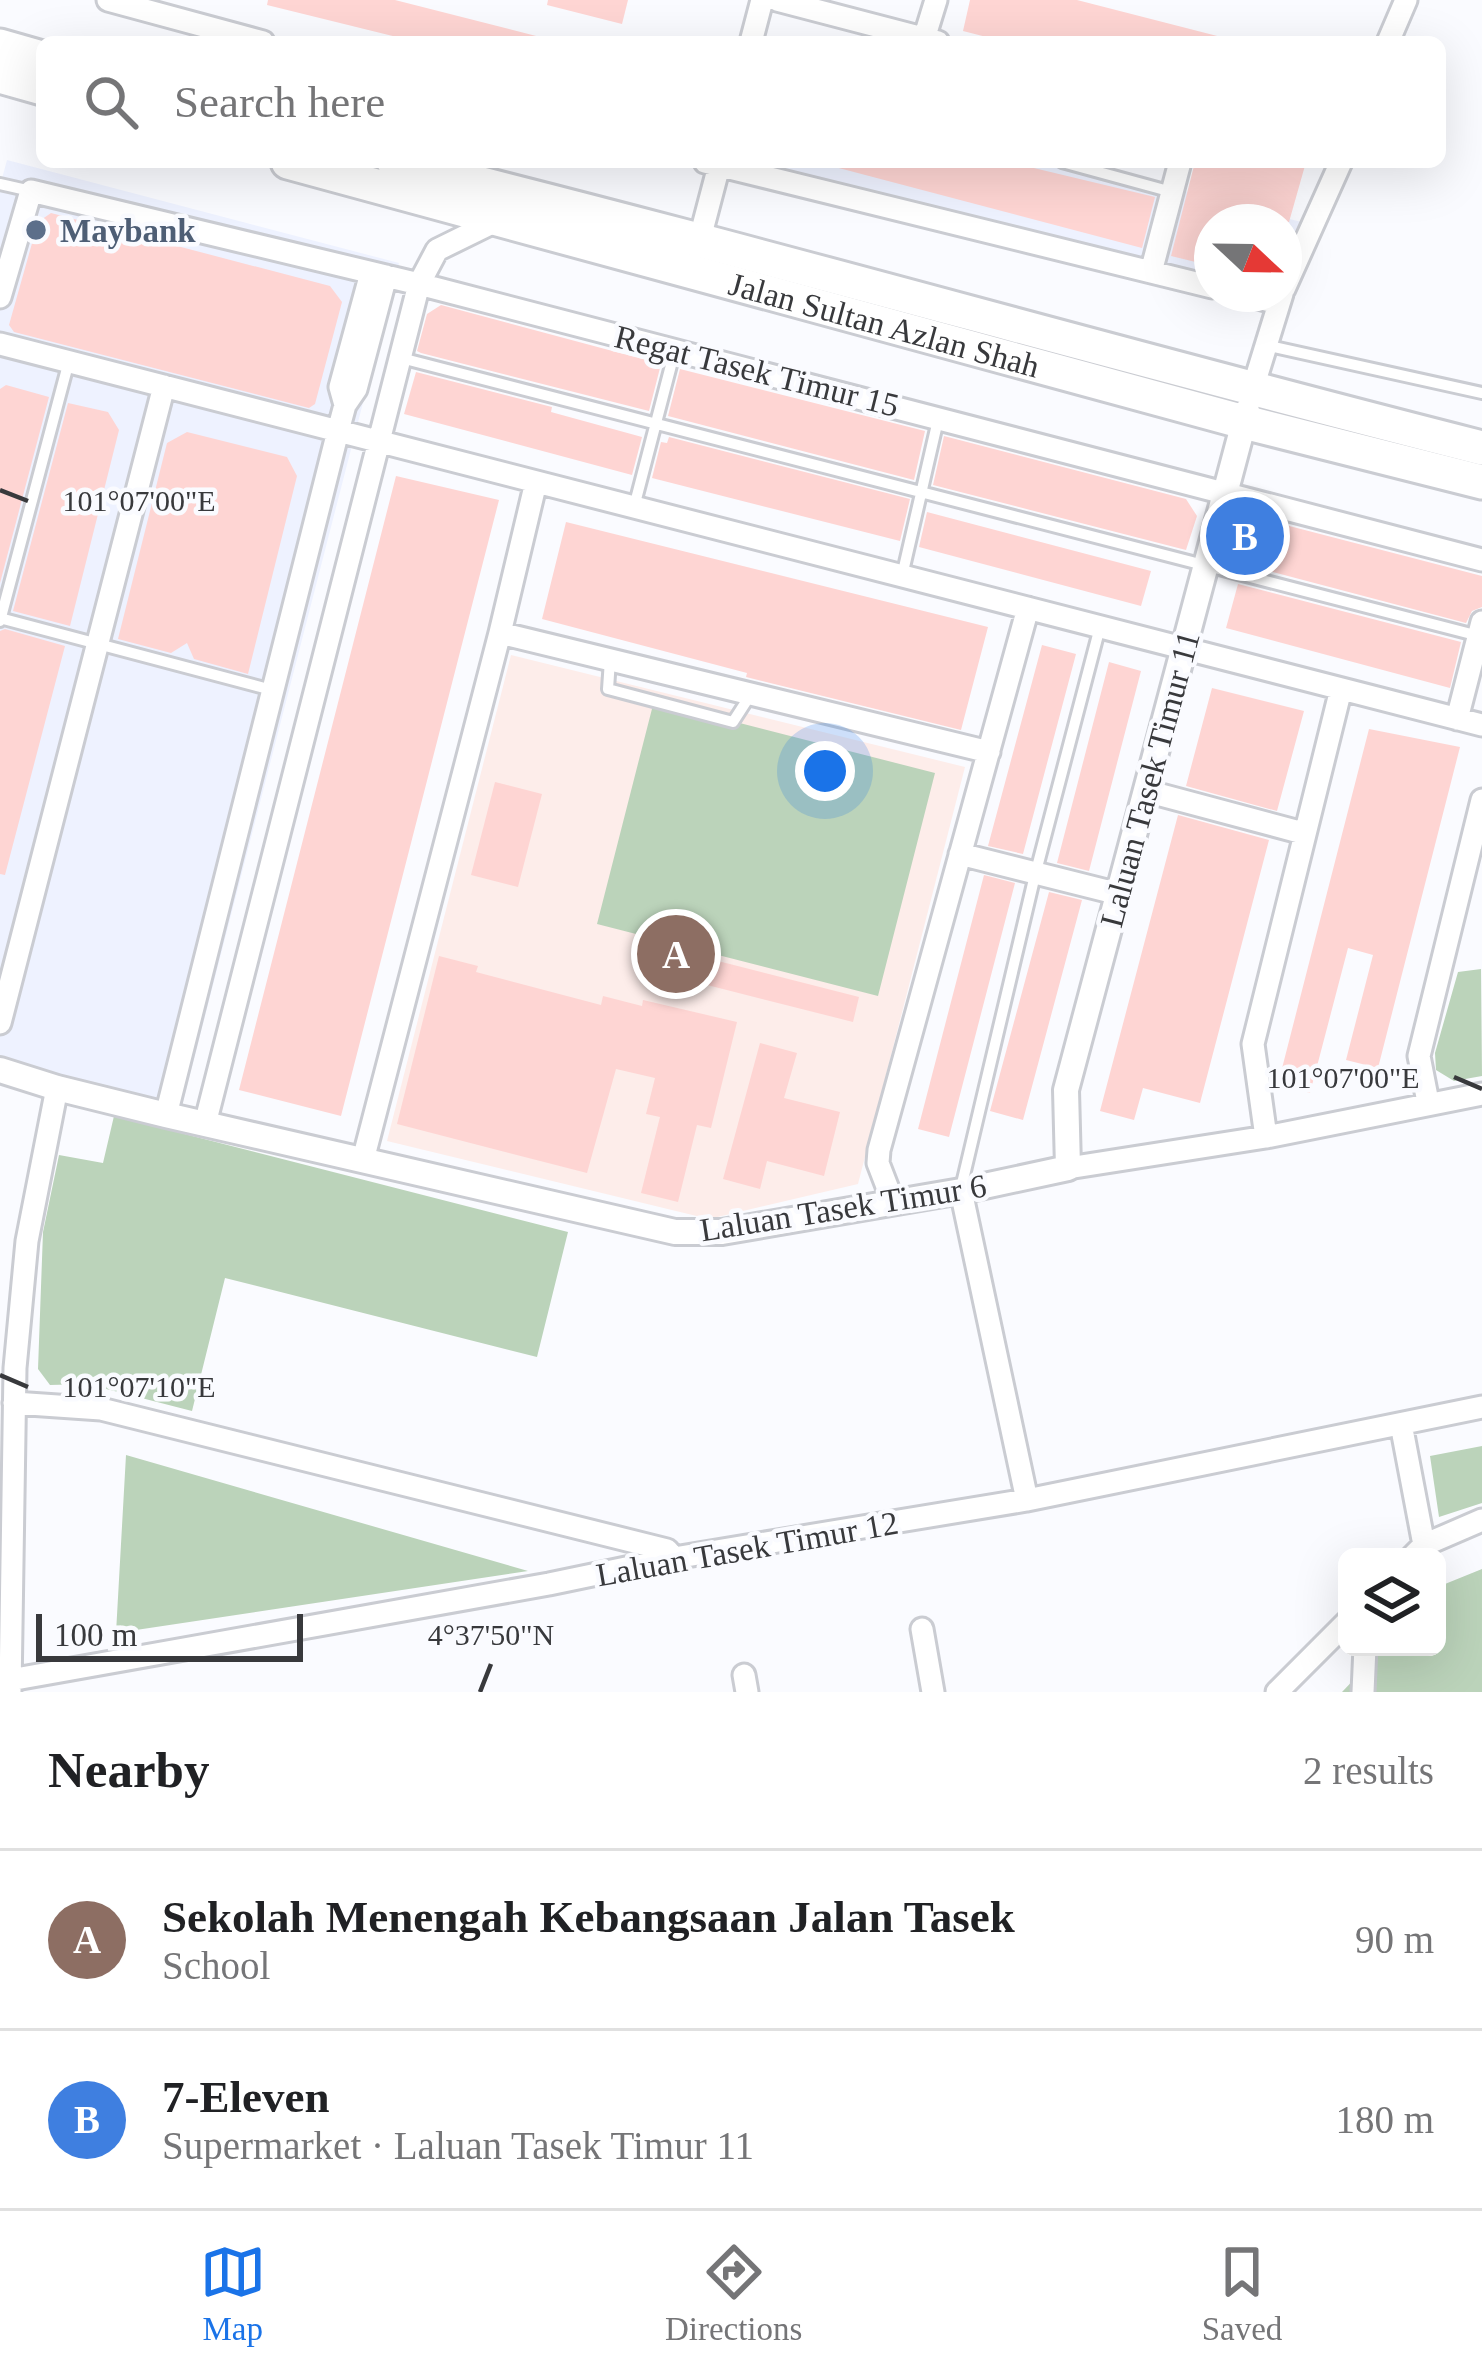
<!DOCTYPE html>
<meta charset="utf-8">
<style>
body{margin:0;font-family:"Times New Roman",serif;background:#f2f2f2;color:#202124}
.controls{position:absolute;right:36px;bottom:36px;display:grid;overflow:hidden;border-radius:18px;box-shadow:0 12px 48px #0002}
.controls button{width:108px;height:108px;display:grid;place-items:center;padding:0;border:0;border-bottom:3px solid #e0e0e0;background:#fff;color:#202124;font:60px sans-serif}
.compass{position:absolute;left:1194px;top:204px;width:108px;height:108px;border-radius:50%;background:#fff;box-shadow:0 12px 48px #0002;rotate:112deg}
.scale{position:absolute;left:36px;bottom:30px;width:267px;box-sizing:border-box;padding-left:12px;border:6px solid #38393c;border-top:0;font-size:33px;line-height:42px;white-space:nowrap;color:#38393c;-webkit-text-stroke:9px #fafbff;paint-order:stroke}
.you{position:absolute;left:825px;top:771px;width:42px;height:42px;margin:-30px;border:9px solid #fff;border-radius:50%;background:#1a73e8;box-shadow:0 0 0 18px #1a73e833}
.badge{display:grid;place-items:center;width:78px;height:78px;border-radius:50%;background:#1a73e8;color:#fff;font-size:39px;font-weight:700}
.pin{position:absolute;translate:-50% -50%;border:6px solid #fff;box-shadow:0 3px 12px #0006}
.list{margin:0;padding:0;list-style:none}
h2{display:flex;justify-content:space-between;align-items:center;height:156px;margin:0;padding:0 48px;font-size:51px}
h2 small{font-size:39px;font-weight:400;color:#757577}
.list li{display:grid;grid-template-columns:78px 1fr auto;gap:36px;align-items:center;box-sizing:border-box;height:180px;padding:0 48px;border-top:3px solid #e0e0e0}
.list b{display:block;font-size:45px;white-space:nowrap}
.list p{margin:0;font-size:39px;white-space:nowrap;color:#757577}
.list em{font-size:39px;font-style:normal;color:#757577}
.icon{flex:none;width:66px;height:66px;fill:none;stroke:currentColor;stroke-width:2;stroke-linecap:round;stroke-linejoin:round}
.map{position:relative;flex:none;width:1482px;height:1692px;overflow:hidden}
.search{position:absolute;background:#fff;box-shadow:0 12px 48px #0002;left:36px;right:36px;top:36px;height:132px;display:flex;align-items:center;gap:30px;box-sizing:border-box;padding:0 42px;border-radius:18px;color:#757577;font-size:45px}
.sheet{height:516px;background:#fff}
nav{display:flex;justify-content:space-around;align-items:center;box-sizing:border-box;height:168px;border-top:3px solid #e0e0e0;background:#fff;font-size:33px;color:#757577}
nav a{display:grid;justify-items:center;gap:6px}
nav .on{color:#1a73e8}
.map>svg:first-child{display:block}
.built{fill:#eef2ff}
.education{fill:#fdedea}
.green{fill:#bbd3ba}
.building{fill:#fed5d3}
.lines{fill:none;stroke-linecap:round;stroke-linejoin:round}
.service-casing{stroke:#caccd2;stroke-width:16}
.minor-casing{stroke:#caccd2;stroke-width:27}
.tertiary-casing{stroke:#caccd2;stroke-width:30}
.primary-casing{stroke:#caccd2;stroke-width:39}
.service{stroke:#fff;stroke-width:10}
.minor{stroke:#fff;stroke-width:21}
.tertiary{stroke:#fff;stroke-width:24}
.primary{stroke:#fff;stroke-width:33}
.ticks{fill:none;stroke:#38393c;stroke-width:4.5}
.service-dot{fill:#5c6f8a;stroke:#fafbff;stroke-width:4.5}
.labels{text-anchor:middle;stroke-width:9;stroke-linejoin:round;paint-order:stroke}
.service-label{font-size:33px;font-weight:bold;fill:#4e5e75;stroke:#fafbff;text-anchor:start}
.street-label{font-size:33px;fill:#38393c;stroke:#fafbff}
.ticks-label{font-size:30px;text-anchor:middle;fill:#38393c;stroke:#fafbff;stroke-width:9;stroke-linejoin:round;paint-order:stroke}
</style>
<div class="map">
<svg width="1482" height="1692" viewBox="0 0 1482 1692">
<rect width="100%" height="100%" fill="#fafbff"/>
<path class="built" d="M7,160L399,263L178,1121L0,1070V186Z
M711,162H1076L1305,223L1284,276V222H1212V294H1277L1270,311L709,169Z"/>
<path class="education" d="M511,655L965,767L858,1184L709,1219L387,1141Z"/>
<path class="green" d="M654,701L935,773L878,996L597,924Z
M1481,969L1482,1076L1454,1081L1436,1070L1435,1053L1458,972Z
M114,1116L568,1232L537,1357L225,1278L192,1411L87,1384L50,1385L38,1369L43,1232L59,1155L103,1163Z
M1482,1446V1503L1439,1517L1430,1456Z
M126,1455L528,1571L116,1633Z
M1482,1569V1692H1342L1385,1647H1437V1593L1445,1584Z"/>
<path class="building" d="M268,0H395L540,37L539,42H417L267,5Z
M548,0H628L622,24L547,5Z
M970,0H1077L1225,38L1224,42H1006L963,31Z
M836,162H1009L1155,197L1142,248L835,167Z
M1195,162H1306L1289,222H1212V266L1171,256Z
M51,213L330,286L342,302L315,404L309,408L14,332L9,325L38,222Z
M441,305L661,364L649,411L421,353L417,351L427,314Z
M680,369L925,431L914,480L668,416Z
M416,372L552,407L551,412L642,437L632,475L404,414Z
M6,385L49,397L0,583V389Z
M68,403L108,412L119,430L70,626L13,611Z
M187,432L287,457L297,476L248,674L194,659L187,643L171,653L118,639L167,443Z
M944,436L1186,499L1197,516L1186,550L933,485Z
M669,437L910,499L900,541L652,478L661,442L667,443Z
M396,476L499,500L341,1116L239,1090Z
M927,512L1151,571L1141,606L919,547Z
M1247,515L1482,576V607L1472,611L1466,623L1227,560L1235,525Z
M566,522L988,627L961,730L746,677L747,673L542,619Z
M1238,584L1461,642L1450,688L1226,628Z
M5,629L65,646L5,875L0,874V631Z
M1042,645L1076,654L1023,854L988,846Z
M1109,662L1141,671L1089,871L1057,863Z
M1212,688L1304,711L1277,811L1186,786Z
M1369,729L1460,747L1378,1068L1346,1060L1373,955L1348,948L1310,1093L1278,1084Z
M495,782L542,794L518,887L471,875Z
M1178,815L1269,840L1200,1103L1143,1088L1134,1120L1100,1111Z
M984,875L1015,883L949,1137L918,1129Z
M1049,892L1082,900L1023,1120L990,1111Z
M675,950L859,997L853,1022L668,975Z
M439,956L478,966L476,972L601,1005L603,996L642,1006L643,1000L737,1022L711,1128L697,1125L678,1202L641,1193L660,1117L646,1114L655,1078L616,1069L587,1173L397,1124Z
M760,1043L797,1053L784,1098L840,1112L824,1176L767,1161L760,1189L723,1179Z"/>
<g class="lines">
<defs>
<path id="service" d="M1062,162L1172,192
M0,184L31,191
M1265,345L1482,393
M401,358L1479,636
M634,507L675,350
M902,576L938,420
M0,618L272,690
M0,621L69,361
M610,660L608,689L733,722L751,694
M961,1188L1035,875L1100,627"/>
<path id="minor" d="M108,0L263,42
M777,0L938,42
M924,39L936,0
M751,42L762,0
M1388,42L1406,0
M705,162L1212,287
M700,238L720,162
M1151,272L1180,162
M1284,289L1341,162
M1242,294L1278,303
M0,297L31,191L419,284L1482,560
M0,344L1482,725
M1252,391L1282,294
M345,405L340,387L371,273
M500,633L989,752
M1457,719L1482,622
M1146,791L1303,833
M960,854L1119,894
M0,1023L164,386
M1428,1102L1419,1056L1482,800
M166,1115L338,431L345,405L356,389L386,276
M205,1124L419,284L437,250L498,220
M1266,1137L1253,1044L1341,689
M363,1160L500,633L536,482
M1068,1168L1266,1137L1482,1094
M961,1191L1027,1500
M893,1202L878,1163L879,1150L1028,608
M14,1403L101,1409L667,1550L674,1558
M1401,1424L1424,1545L1412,1557
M1424,1545L1482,1520
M922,1629L933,1692
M744,1675L747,1692
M10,1680L549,1584L674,1558L1027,1500L1482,1407
M10,1691L15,1368L27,1241L57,1088
M1277,1692L1347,1622
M1363,1692L1365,1647"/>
<path id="tertiary" d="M0,1070L57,1088L166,1115L675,1232H722L961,1191L1068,1168L1066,1090L1247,411"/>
<g id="primary">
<path d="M0,46L42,58"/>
<path d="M0,76L42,88"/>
<path id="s1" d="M288,162L1244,422L1482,482"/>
<path d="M394,162C758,252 1118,356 1482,448"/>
</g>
</defs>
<use href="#service" class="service-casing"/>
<use href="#minor" class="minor-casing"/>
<use href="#tertiary" class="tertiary-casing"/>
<use href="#primary" class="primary-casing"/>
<use href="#service" class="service"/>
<use href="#minor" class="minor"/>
<use href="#tertiary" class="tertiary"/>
<use href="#primary" class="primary"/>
</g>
<path class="ticks" d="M0,490L28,501M1454,1077L1482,1089M0,1375L28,1387M480,1692L491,1664"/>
<circle class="service-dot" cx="36" cy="230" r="12"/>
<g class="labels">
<g class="service-label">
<text x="60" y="242">Maybank</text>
</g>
<g class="street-label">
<text dy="12" stroke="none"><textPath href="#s1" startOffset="618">Jalan Sultan Azlan Shah</textPath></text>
<text transform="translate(757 370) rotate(14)" y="12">Regat Tasek Timur 15</text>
<text transform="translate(1149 779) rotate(-75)" y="12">Laluan Tasek Timur 11</text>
<text transform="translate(843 1207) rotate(-9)" y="12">Laluan Tasek Timur 6</text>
<text transform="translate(747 1548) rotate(-10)" y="12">Laluan Tasek Timur 12</text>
</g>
</g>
<g class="ticks-label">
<text x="139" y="511">101°07'00"E</text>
<text x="1343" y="1088">101°07'00"E</text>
<text x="139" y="1397">101°07'10"E</text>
<text x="491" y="1645">4°37'50"N</text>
</g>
</svg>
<div class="controls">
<button><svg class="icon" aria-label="layers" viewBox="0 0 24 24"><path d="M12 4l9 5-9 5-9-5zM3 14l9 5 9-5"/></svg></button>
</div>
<svg class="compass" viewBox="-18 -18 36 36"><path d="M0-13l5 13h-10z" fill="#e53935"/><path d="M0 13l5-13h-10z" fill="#757577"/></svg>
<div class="scale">100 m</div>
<div class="you"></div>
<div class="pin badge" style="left:676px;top:954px;background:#8d6e63">A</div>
<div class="pin badge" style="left:1245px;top:536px;background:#3f7fe0">B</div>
<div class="search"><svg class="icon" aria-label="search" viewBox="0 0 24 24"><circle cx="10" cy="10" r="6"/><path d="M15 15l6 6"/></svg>Search here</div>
</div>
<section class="sheet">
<h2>Nearby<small>2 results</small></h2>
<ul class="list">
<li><span class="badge" style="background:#8d6e63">A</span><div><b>Sekolah Menengah Kebangsaan Jalan Tasek</b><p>School</p></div><em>90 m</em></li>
<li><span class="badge" style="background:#3f7fe0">B</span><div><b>7-Eleven</b><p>Supermarket · Laluan Tasek Timur 11</p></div><em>180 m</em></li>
</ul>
</section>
<nav>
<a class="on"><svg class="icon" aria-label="map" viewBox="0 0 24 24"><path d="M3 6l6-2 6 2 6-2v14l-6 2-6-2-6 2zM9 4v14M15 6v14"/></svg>Map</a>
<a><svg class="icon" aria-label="directions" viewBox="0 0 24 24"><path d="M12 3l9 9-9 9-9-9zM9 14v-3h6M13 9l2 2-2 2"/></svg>Directions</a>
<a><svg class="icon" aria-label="saved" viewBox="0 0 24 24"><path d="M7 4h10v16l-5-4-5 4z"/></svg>Saved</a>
</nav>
